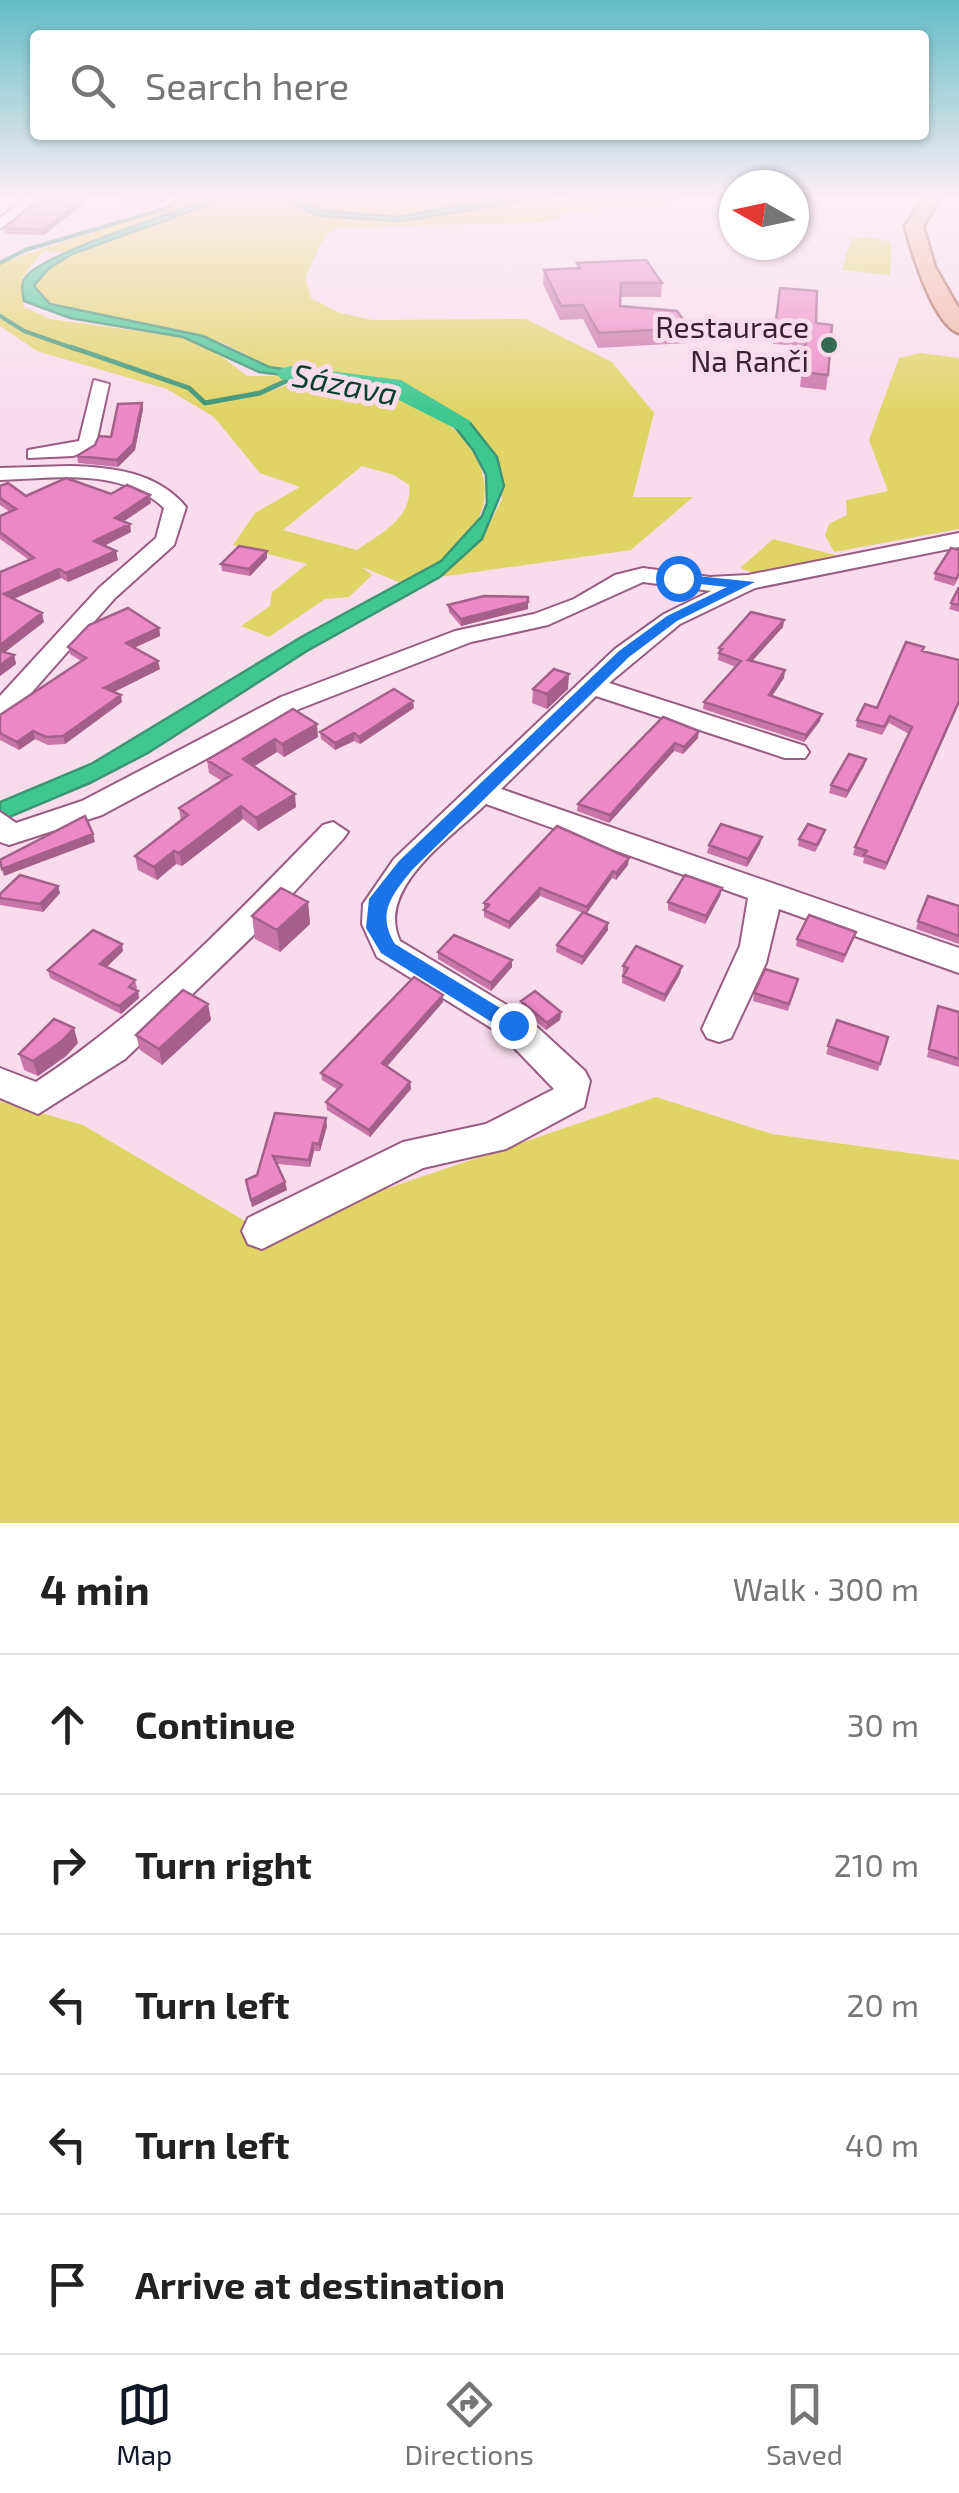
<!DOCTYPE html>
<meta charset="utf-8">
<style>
body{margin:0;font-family:"Exo 2",sans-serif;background:#f2f2f2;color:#222}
.compass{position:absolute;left:719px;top:170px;width:90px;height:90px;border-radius:50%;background:#fff;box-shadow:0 2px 8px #0004;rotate:279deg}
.stop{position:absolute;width:30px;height:30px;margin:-22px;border:8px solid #1a73e8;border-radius:50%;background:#fff}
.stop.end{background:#1a73e8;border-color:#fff;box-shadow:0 2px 10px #0008}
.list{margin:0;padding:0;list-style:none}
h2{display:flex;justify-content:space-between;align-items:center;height:130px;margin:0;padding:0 40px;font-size:42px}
h2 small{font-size:32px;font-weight:400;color:#767676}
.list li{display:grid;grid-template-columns:65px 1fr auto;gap:30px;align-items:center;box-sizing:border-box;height:140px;padding:0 40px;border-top:2px solid #e0e0e0}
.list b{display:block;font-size:38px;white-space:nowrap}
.list em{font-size:32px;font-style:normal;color:#767676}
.icon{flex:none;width:55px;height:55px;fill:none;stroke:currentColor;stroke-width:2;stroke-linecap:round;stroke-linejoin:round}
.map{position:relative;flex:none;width:959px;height:1523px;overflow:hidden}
.search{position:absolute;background:#fff;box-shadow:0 2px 8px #0004;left:30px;right:30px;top:30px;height:110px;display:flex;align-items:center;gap:25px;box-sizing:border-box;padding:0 35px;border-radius:10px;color:#767676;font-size:38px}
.sheet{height:830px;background:#fff}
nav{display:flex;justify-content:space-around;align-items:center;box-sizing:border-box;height:140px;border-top:2px solid #e0e0e0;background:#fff;font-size:28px;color:#767676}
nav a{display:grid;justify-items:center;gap:5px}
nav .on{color:#111827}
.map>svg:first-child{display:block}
.green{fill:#e1d467;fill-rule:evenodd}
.water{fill:#3ec791;stroke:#3c9574;stroke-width:2.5}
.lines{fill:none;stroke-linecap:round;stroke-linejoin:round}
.stream-far1{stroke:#3c9574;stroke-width:4}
.stream{stroke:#3c9574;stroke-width:5}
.river{fill:#3ec791;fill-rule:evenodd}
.minor-casing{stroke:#995c82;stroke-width:4}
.major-casing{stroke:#a7624f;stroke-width:5}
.minor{fill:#fff;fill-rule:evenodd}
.major{fill:#eeb6a0;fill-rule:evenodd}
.wall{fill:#ca75aa}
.shaded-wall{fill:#a45f8b}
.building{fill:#eb88c6;stroke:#a45f8b;stroke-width:2.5}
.route{fill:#1a73e8}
.poi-dot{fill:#336b52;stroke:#f8dcec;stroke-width:4}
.labels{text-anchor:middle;stroke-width:10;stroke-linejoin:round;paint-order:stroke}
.far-poi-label{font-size:30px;fill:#391f2f;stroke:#f8dcec;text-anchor:end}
.far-water-label{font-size:32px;font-style:italic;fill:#033f2a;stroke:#f8dcec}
</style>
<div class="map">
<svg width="959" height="1523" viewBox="0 0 959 1523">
<rect width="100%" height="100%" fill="#f8dcec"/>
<path class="green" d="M183,198H213L61,253L44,250L22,278L24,307L50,319L183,337L211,348L247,376H300L260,393C276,392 287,382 303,380C329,377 362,380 387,386C410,391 428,407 446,422C521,487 477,549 401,583L362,567L372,575L349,597L325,599L269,637L241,626L270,606L272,592L307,564L233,545L255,513L300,487L260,473L214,417L167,389L37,351L0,326V263L164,209ZM362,466L394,475L409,485C413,518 381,533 357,550L283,530Z
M227,198H280L318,216L353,220L409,221L458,209L551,206L561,198H697L560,214V218L543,222L337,228L325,235L305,277L311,298L340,313L372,320L526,319L612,362L654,413L633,497H693L631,550L440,577L482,539L502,499L497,457L471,424L394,383L269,367L221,342L50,304L42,301L33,286L48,269L72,254Z
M297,198H531L398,217L326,211Z
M870,237L891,242L890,275L842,270L851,239Z
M921,353L959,358V529L834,552L825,535L829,524L847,515L846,500L888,491L869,440L899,358Z
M773,539L843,557L758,575L740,568Z
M656,1097L772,1134L959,1160V1523H0V1101L83,1125L262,1231Z"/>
<path class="water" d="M213,198H227L72,254L48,269L34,286L50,304L203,336L269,367L406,386L471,424L497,457L504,486L482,539L440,577L307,651L148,753L90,783L0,821V802L91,764L303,636L441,561L482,516L487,503L486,475L473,450L454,426L406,391L259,372L183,337L70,318L24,301C23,292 20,285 25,278C40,254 178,212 213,198Z
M280,198H297L326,211L398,217L465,204L549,198L399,221L318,216Z"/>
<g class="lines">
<path class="stream-far1" d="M0,263L25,250L164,209L183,198
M0,316L24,331L78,350"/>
<path class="stream" d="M71,347L189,388L205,403L260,393L299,375"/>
<path class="river" d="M290,366L401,380L472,422L458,430L385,393L281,379L277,374L281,369Z"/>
<defs>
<path id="minor" d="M26,198H41L0,229V218Z
M94,380L109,384L95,448L73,456L28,458V450L79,441Z
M69,466C112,467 157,472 186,507L174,545L115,598L9,718L0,720V696L99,588L156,538L164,508C121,467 55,478 0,480V468Z
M959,533V547L755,588L680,624L609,683L805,746L809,752L805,758H785L596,696L501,789L959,948V973L779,909L766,963L731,1038L719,1042L707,1038L702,1029L740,946L748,898L486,804C452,837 375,888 400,941L525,1016L585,1071L590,1081L584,1107L506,1149L423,1168L262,1249L248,1244L242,1231L248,1218L403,1142L486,1124L554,1089L501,1034L377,957L362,924L363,904L394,859L615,649L664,614L711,591L643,582L548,625L471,642L299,709L102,815L9,845L0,842V812L16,823L82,801L281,697L455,631L534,614L574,599L615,575L643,568L710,577L748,575Z
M333,822L348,832L343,839L260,929L125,1059L38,1114L0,1098V1068L36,1082C144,1011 233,918 323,825Z"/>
<path id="major" d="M924,198H940L923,226L935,267L959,309V333C934,326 911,251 905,226Z"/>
</defs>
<use href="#minor" class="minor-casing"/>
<use href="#major" class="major-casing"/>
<use href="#minor" class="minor"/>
<use href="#major" class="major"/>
</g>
<path class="wall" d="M40,198H91L44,235L5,234L4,228Z
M119,198H170L159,205H121Z
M577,263L662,283L661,297H621L620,306L689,328L687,343L598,348L583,319L560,320L543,284L544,270L577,268Z
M780,288L816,323L828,375L826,390L800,387L805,346L773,344Z
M142,403L143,409L135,450L118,467L78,463L77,456L111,437Z
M0,486L26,496L111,494L151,503L124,521L131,532L104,546L118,560L68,582L61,578L14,599L44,622L5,652L14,655L16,664L0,676V572L29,560L0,539V516L10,512L0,505Z
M267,558L250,576L222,571L221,564Z
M935,573L959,577L954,586L934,580Z
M959,587V612L949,609Z
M528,602V609L461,626L449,612L448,605Z
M784,620L783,627L752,661L784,678L772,696L820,721L804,742L703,709L704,702L736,667L718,660L719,648Z
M159,628L160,636L134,648L160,669L114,692L122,702L65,744L48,745L35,739L19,750L0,740V715L81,661L70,654L68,647Z
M923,652L959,660V704L885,870L863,863L864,858L853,855L855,847L909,734L889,723L882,735L856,727L857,720L877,708Z
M533,689H568L547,709L532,703Z
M414,708L360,744L354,741L335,750L321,739L320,732Z
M293,709L318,737L284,757L277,752L254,766L296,807L258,831L243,819L182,866L176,864L157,880L138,870L135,856L181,821L179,808L222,781L209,773L207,760Z
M663,717L698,738L683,754L674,751L609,823L577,811L578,804Z
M866,759L864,766L846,798L829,793L831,785Z
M762,837L760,844L747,867L707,853L709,845Z
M823,838L815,852L798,846L799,839Z
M628,865L616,880L612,878L587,913L608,930L582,965L556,952L557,945L583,913L540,896L509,929L484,917V903Z
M58,886L60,893L43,912L0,905V894Z
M722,888L720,896L705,924L668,910V902Z
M308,902L310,924L280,952L255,939L252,916Z
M959,906V944L916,929L918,921Z
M856,932L843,963L796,946L797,939Z
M123,951L107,967L135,980L137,988L135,990L138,991L139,998L121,1014L50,978L48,970Z
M438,952L512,960V967L491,991L438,959Z
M623,966H682L680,974L664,1002L622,983Z
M796,986L788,1011L753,1001L754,993Z
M443,995V1002L387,1066L410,1082L411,1089L370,1137L327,1110L326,1102L338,1090L322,1080L321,1073Z
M521,1001L561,1012L560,1020L546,1030L521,1009Z
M208,1004L211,1020L162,1065L140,1050L136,1035Z
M938,1006L959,1012V1067L927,1057Z
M837,1020L888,1037L878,1071L826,1054Z
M78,1043L66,1056L38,1076L24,1070L19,1054Z
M275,1113L327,1126L320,1151H314L310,1167L277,1164L285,1182L287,1190L252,1207L246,1180L257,1175Z"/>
<path class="shaded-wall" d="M84,198H91L44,235L43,230Z
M161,198H170L159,205L158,200Z
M142,403L143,409L135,450L118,467L117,460Z
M150,495L151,503L117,526L115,518Z
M130,524L131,532L96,550L94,541Z
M116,551L118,560L68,582L66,573Z
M267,551V558L250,576L249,569Z
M59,569L61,578L6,602L4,594Z
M528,602V609L461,626V619Z
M42,613L44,622L0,656V645Z
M784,620L783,627L747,667L748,660Z
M159,628L160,636L127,651L126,643Z
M14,655L16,664L0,676V665Z
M158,661L160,669L106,696L104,688Z
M785,670L784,678L768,702L769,695Z
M569,674L568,689L547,709V694Z
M121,695L122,702L65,744L63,736Z
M413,701L414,708L360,744L359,737Z
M959,701V704L885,870L887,863Z
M822,714L820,721L804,742L806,735Z
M317,724L318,737L284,757L282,744Z
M33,731L35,739L19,750L17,742Z
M699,731L698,738L683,754L684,747Z
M354,733V741L335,750V743Z
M275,739L277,752L245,772L243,759Z
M675,743L674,751L609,823L610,815Z
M866,759L864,766L846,798L848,791Z
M295,794L296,807L258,831L256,818Z
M241,806L243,819L182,866L179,853Z
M93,834L95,842L4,876L2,869Z
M762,837L760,844L747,867L748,859Z
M174,851L176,864L157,880L154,867Z
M629,858L628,865L616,880V873Z
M613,871L612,878L586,914L587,907Z
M58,886L60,893L43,912L40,904Z
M540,888V896L509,929V922Z
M722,888L720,896L705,924L706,916Z
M308,902L310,924L280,952L277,930Z
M608,923V930L582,965L583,957Z
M122,944L123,951L102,971L100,964Z
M512,960V967L491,991V983Z
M682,966L680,974L664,1002L665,995Z
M138,991L139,998L121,1014L119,1006Z
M443,995V1002L383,1071L382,1063Z
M208,1004L211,1020L162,1065L159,1049Z
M561,1012L560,1020L546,1030L547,1023Z
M74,1028L78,1043L66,1056L38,1076L33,1061Z
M410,1082L411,1089L370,1137L369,1130Z
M326,1118L327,1126L320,1151L319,1144Z
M313,1143L314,1151L310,1167L309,1160Z
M285,1182L287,1190L252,1207L251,1200Z"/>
<path class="building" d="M40,198H84L43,230L4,228Z
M120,198H161L158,200H121Z
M646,260L662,283H621L620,306L677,311L689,328L599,333L583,305L561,306L544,270L580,268L577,263Z
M780,288L817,291L816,323L832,325L828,375L802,372L807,332L775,329Z
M142,403L133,444L117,460L77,456L95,445L99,436L111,437L118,404Z
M66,478L111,494L127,485L150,495L115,518L130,524L94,541L116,551L66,573L59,569L4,594L42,613L0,645V572L34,558L0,532V516L16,509L0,498V486L8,483L26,496Z
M239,546L267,551L249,569L221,564Z
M951,548L959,550V573L956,579L935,573Z
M959,587V605L951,603Z
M484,596L528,597V602L461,619L448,605Z
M128,608L159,628L126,643L158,661L104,688L121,695L63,736L46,737L33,731L17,742L0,733V715L86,658L68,647L89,625Z
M751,612L784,620L748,660L785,670L769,695L822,714L806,735L704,702L741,661L719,653L722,649L719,648Z
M906,642L924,647L922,651L959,660V701L887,863L864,855L867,851L855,847L912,727L890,716L884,727L857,720L865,704L877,708Z
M0,651L14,655L0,665Z
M554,669L569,674L547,694L533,689Z
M394,689L413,701L359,737L354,733L335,743L320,732Z
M293,709L317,724L282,744L275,739L243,759L295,794L256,818L241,806L179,853L174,851L154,867L135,856L188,815L179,808L231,775L207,760Z
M663,717L699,731L684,747L675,743L610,815L578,804Z
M849,754L866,759L848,791L831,785Z
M85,816L93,834L2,869L0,860Z
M721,824L762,837L748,859L709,845Z
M808,824L825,830L817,845L799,839Z
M557,826L629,858L616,873L613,871L587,907L540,888L509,922L484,910L489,905L484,903Z
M20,875L58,886L40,904L0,898V894Z
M685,875L722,888L706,916L668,902Z
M281,888L308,902L277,930L252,916Z
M928,896L959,906V936L918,921Z
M583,912L608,923L583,957L557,945Z
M809,915L856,932L845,955L797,939Z
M93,930L122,944L100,964L135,980L129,987L138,991L119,1006L48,970Z
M454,935L512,960L491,983L438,952Z
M636,946L682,966L665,995L623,976L628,968L623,966Z
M765,969L798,979L789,1004L754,993Z
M414,977L443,995L382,1063L410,1082L369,1130L326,1102L342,1085L321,1073Z
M183,990L208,1004L159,1049L136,1035Z
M535,991L561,1012L547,1023L521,1001Z
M938,1006L959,1012V1059L929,1049Z
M54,1019L74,1028L62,1041L33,1061L19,1054Z
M837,1020L888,1037L880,1064L828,1046Z
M275,1113L326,1118L319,1144L313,1143L309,1160L273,1156L285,1182L251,1200L246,1180L257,1175Z"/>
<linearGradient id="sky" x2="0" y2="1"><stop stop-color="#64bcc5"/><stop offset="0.48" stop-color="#fceff6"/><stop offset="1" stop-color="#fceff6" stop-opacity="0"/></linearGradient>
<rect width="959" height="411" fill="url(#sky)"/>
<path class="route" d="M678,574L755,582L677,621L629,657L412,870C392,895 376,913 395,944L520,1020V1031H506L381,953L366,928L369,899L399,861L619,651L667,616L727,587L673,581Z"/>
<circle class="poi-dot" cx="829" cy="345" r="10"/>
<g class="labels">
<g class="far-poi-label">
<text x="809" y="338">Restaurace<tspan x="809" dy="34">Na Ranči</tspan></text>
</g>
<g class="far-water-label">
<text transform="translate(345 385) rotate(11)" y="11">Sázava</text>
</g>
</g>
</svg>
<svg class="compass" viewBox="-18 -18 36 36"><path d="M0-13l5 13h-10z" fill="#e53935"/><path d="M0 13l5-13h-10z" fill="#767676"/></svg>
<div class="stop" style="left:678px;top:578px"></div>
<div class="stop end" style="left:513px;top:1025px"></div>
<div class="search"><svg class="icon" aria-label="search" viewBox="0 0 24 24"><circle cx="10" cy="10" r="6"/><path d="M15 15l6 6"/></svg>Search here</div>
</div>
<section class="sheet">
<h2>4 min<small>Walk · 300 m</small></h2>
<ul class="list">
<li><svg class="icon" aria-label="ahead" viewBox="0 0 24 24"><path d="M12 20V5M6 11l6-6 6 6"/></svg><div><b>Continue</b></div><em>30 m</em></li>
<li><svg class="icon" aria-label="right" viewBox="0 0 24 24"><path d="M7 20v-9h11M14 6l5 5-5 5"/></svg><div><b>Turn right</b></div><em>210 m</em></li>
<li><svg class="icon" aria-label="left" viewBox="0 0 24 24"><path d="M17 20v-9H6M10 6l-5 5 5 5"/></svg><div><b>Turn left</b></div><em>20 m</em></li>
<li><svg class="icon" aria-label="left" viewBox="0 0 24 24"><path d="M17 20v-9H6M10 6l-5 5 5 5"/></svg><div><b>Turn left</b></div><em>40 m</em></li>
<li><svg class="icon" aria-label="arrive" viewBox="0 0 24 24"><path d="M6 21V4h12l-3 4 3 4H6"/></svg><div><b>Arrive at destination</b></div></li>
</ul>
</section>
<nav>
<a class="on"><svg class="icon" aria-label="map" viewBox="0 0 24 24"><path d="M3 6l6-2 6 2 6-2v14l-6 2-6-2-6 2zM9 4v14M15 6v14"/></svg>Map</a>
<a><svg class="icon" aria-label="directions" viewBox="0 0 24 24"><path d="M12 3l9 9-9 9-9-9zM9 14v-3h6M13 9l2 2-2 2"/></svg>Directions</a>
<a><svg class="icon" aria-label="saved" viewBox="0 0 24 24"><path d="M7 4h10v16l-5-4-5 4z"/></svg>Saved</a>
</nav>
